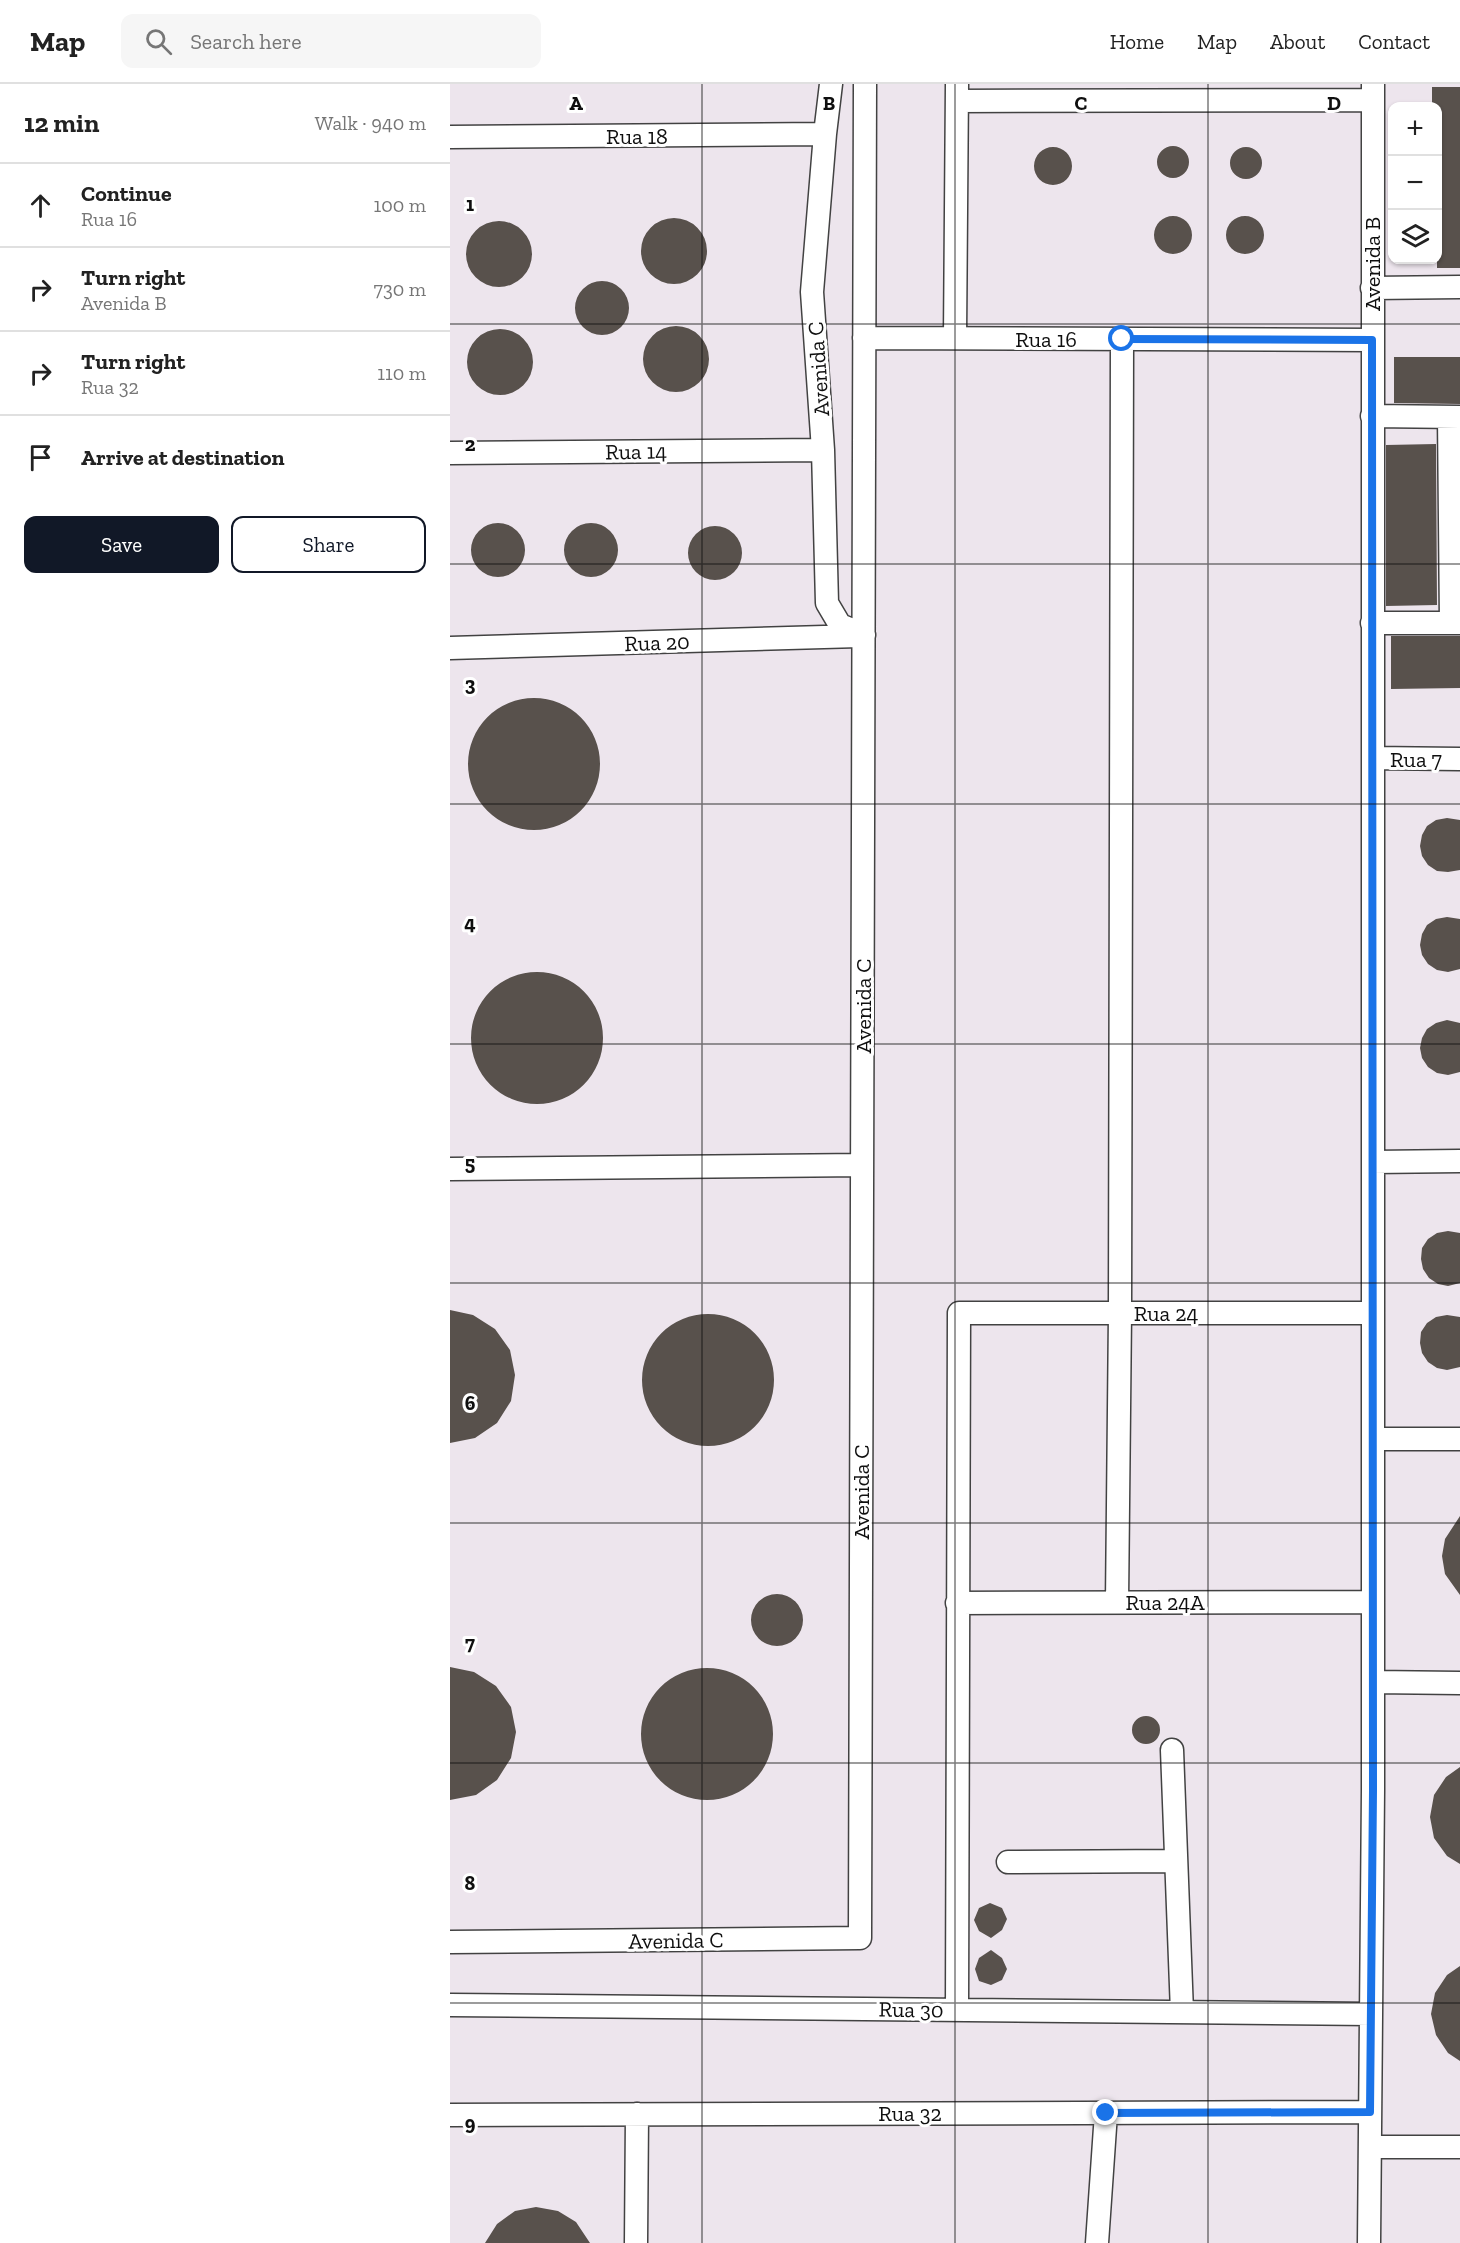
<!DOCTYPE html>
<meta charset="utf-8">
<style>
body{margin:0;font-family:"Zilla Slab",serif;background:#f6f6f6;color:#222}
.controls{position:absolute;right:18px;top:18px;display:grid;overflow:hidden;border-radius:12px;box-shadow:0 2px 4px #0004}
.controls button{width:54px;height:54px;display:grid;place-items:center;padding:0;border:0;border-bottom:2px solid #e0e0e0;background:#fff;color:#222;font:30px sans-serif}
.stop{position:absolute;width:18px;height:18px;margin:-14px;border:4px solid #1a73e8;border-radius:50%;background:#fff}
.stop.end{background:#1a73e8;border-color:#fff;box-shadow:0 2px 6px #0008}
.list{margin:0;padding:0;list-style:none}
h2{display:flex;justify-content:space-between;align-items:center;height:78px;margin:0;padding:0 24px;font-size:26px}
h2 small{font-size:20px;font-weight:400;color:#767676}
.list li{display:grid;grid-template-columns:39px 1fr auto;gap:18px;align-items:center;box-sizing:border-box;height:84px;padding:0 24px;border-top:2px solid #e0e0e0}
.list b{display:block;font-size:22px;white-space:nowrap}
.list p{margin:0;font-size:20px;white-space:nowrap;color:#767676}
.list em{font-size:20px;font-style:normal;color:#767676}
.actions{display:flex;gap:12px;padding:18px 24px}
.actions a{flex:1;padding:14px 0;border:2px solid #111827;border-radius:12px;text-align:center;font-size:21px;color:#111827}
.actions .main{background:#111827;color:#fff}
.icon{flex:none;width:33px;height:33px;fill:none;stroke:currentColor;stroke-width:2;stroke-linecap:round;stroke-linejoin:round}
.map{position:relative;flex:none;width:1010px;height:2159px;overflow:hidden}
header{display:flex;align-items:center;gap:36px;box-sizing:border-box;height:84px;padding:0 30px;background:#fff;border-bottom:2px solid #e0e0e0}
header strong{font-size:28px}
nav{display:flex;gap:33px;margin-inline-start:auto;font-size:21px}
.search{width:420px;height:54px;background:#f6f6f6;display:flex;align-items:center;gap:15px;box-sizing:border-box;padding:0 21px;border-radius:12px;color:#767676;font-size:22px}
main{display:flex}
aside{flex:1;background:#fff}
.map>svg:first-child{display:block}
.industrial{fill:#ede5ed;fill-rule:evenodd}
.building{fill:#58514c}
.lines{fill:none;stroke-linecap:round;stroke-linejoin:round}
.minor-casing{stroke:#424242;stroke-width:25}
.minor{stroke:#fff;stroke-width:22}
.route{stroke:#1a73e8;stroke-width:8}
.grid{fill:none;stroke:#0f0f0f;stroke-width:1.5;stroke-opacity:0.55}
.labels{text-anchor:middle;stroke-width:6;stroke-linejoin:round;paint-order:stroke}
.street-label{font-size:22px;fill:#0f0f0f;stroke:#fff}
.grid-label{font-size:20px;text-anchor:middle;font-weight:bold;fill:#0f0f0f;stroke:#fff;stroke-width:6;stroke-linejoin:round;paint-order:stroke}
</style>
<header>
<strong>Map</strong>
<div class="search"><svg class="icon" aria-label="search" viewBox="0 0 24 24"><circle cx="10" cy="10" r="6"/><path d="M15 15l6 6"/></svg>Search here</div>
<nav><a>Home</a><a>Map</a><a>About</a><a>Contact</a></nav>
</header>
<main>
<aside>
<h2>12 min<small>Walk · 940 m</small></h2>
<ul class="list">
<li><svg class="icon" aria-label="ahead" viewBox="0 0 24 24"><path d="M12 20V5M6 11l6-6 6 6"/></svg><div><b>Continue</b><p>Rua 16</p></div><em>100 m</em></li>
<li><svg class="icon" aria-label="right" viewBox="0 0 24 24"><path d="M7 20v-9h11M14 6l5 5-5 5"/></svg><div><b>Turn right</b><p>Avenida B</p></div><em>730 m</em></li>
<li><svg class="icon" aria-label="right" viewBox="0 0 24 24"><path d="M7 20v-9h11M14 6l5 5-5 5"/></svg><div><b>Turn right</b><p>Rua 32</p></div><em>110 m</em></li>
<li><svg class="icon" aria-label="arrive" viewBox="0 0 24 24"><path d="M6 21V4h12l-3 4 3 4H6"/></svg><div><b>Arrive at destination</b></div></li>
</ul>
<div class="actions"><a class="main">Save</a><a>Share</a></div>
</aside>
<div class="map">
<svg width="1010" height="2159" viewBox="0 0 1010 2159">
<rect width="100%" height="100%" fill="#fefdf3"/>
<path class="industrial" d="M0,0H1010V2159H0ZM942,22H988V176H942Z"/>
<path class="building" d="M982,3H1010V184H987V22H982Z
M707 78a16 16 0 1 1 32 0a16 16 0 1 1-32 0Z
M780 79a16 16 0 1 1 32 0a16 16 0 1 1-32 0Z
M584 82a19 19 0 1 1 38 0a19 19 0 1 1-38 0Z
M776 151a19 19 0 1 1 38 0a19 19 0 1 1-38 0Z
M704 151a19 19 0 1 1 38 0a19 19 0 1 1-38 0Z
M191 167a33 33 0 1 1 66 0a33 33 0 1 1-66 0Z
M16 170a33 33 0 1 1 66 0a33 33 0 1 1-66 0Z
M125 224a27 27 0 1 1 54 0a27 27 0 1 1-54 0Z
M193 275a33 33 0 1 1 66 0a33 33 0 1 1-66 0Z
M17 278a33 33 0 1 1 66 0a33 33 0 1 1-66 0Z
M944,273H1010V320L944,319Z
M986,360L987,521L936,522V361Z
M21 466a27 27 0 1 1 54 0a27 27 0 1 1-54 0Z
M114 466a27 27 0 1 1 54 0a27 27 0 1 1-54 0Z
M238 469a27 27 0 1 1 54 0a27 27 0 1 1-54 0Z
M941,552H1010V604L941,605Z
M18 680a66 66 0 1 1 132 0a66 66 0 1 1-132 0Z
M997,734L1010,736V786L998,788L987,787L978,781L972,772L970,762L972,751L977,742L986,736Z
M997,833L1010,835V885L998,888L987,886L978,880L972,871L970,861L972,850L977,841L986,835Z
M21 954a66 66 0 1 1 132 0a66 66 0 1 1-132 0Z
M997,936L1010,939V988L998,991L987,989L978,983L972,974L970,964L972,954L977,945L986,939Z
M998,1147L1010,1149V1199L998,1202L988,1200L979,1194L973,1185L971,1175L972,1164L978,1155L987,1149Z
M0,1226L23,1231L45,1245L60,1266L65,1291L61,1317L47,1339L25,1354L0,1359Z
M192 1296a66 66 0 1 1 132 0a66 66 0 1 1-132 0Z
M997,1231L1010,1233V1283L997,1286L987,1284L978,1278L972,1269L970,1259L971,1248L977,1239L986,1233Z
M1010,1432V1511L995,1490L992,1472L995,1455Z
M301 1536a26 26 0 1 1 52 0a26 26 0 1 1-52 0Z
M0,1583L24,1588L46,1602L61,1623L66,1648L61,1674L47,1696L26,1711L0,1716Z
M191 1650a66 66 0 1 1 132 0a66 66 0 1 1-132 0Z
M682 1646a14 14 0 1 1 28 0a14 14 0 1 1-28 0Z
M1010,1683V1780L997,1772L984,1754L980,1733L984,1711L996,1693Z
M540,1819L552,1824L557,1835L552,1846L541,1854L529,1847L524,1836L529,1824Z
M541,1866L552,1874L557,1885L552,1896L541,1901L529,1897L525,1885L529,1874Z
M1010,1882V1977L998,1969L986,1951L981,1930L985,1909L997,1891Z
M86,2123L108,2127L126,2138L140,2159H35L47,2140L65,2127Z"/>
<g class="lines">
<defs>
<path id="minor" d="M381,0L375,50L362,208L373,366L377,519L390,541L414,551
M507,17L923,16
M0,53L375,50
M922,204L1010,203
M414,254L922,256
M505,254L507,0
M922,332L1010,333
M999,333L1001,539
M0,369L373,366
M922,539H1010
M0,564L409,552
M923,674L1010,675
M923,1078L1010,1077
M0,1085L412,1081
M923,1355H1010
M667,1518L670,1229L672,255
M507,1519L923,1518
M923,1598L1010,1599
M722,1666L732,1928
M558,1778L726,1777
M0,1858L410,1854L415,0
M0,1921L921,1930
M507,1926L509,1229H923
M0,2031L920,2028
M920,2063H1010
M186,2159L187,2030
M647,2159L656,2029
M919,2159L923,1706V0"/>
</defs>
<use href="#minor" class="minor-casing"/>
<use href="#minor" class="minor"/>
</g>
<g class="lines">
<path class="route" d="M656,2029L920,2028L923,1706L922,256L672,255"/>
</g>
<path class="grid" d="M252,0V2159M505,0V2159M758,0V2159M0,240H1010M0,480H1010M0,720H1010M0,960H1010M0,1199H1010M0,1439H1010M0,1679H1010M0,1919H1010"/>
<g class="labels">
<g class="street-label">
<text x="187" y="60">Rua 18</text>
<text transform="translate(922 180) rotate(-90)" y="8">Avenida B</text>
<text x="596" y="263">Rua 16</text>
<text transform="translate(368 285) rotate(-94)" y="8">Avenida C</text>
<text transform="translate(186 367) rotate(-1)" y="8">Rua 14</text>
<text transform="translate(207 558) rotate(-2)" y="8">Rua 20</text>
<text x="966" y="683">Rua 7</text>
<text transform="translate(413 922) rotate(-90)" y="8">Avenida C</text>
<text x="716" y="1237">Rua 24</text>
<text transform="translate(411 1408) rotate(-90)" y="8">Avenida C</text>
<text x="715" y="1526">Rua 24A</text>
<text transform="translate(226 1856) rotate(-1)" y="8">Avenida C</text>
<text transform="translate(461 1925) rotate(1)" y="8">Rua 30</text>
<text x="460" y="2037">Rua 32</text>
</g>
</g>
<g class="grid-label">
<text x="126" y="26">A</text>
<text x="379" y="26">B</text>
<text x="631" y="26">C</text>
<text x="884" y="26">D</text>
<text x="20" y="127">1</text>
<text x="20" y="367">2</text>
<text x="20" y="607">3</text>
<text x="20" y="846">4</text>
<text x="20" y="1086">5</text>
<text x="20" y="1326">6</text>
<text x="20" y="1566">7</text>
<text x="20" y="1806">8</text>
<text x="20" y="2046">9</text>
</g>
</svg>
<div class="controls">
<button>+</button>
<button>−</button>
<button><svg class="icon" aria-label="layers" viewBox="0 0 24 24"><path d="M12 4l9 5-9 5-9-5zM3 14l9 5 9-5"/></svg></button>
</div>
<div class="stop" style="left:672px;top:255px"></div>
<div class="stop end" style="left:656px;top:2029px"></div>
</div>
</main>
